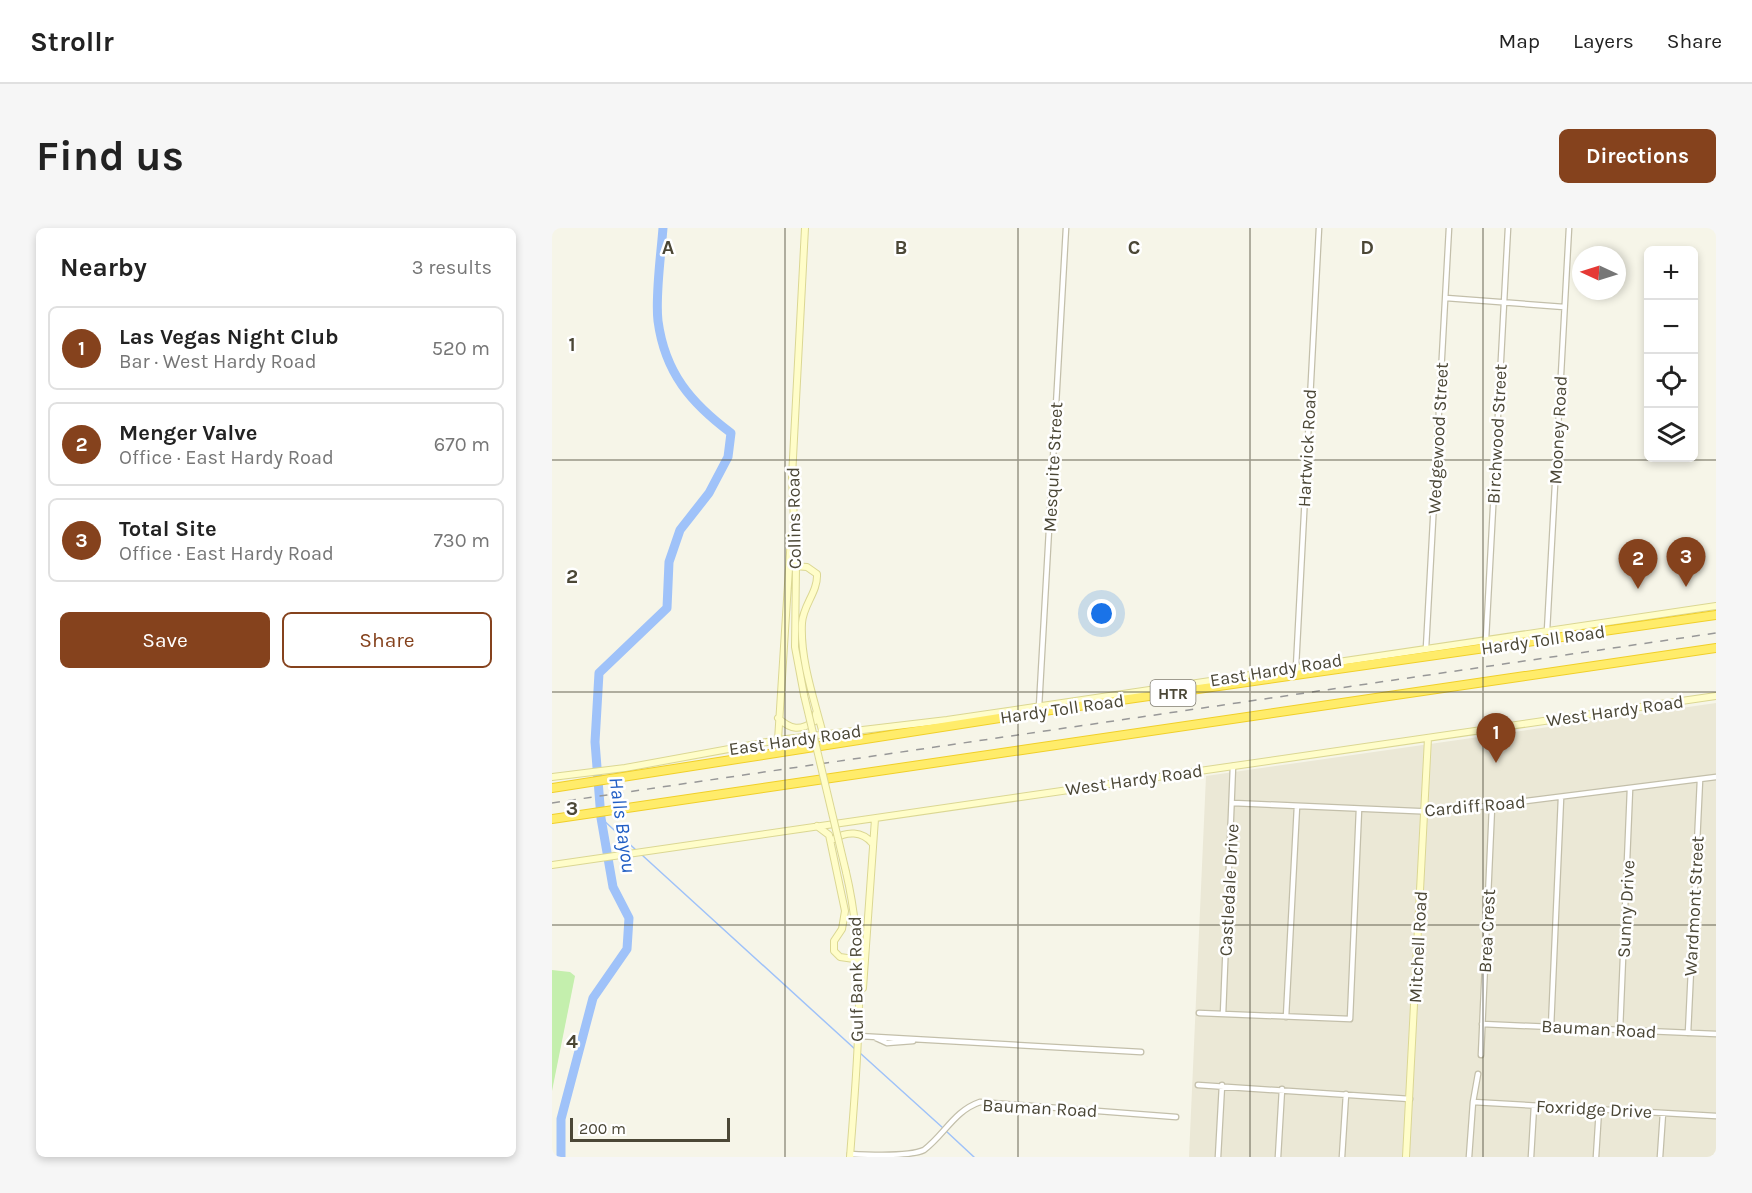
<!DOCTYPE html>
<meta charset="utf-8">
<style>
body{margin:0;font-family:Karla,sans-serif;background:#f6f6f6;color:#222}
.controls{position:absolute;right:18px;top:18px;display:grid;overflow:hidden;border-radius:9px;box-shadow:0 3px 9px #0003}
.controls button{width:54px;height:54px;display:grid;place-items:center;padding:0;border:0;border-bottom:2px solid #e0e0e0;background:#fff;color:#222;font:30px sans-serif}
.compass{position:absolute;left:1020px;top:18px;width:54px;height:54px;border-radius:50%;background:#fff;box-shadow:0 3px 9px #0003;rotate:274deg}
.scale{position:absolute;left:18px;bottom:15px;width:160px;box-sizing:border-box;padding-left:6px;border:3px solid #4b4736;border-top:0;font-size:16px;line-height:21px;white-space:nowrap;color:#4b4736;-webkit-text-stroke:4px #fff;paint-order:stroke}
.you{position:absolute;left:550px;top:386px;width:21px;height:21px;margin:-15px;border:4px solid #fff;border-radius:50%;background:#1a73e8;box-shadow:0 0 0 9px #1a73e833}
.badge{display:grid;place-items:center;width:39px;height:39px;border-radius:50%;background:#85421d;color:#fff;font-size:20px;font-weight:700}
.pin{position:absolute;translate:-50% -50px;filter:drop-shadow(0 2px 3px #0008)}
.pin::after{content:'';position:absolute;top:32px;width:21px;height:18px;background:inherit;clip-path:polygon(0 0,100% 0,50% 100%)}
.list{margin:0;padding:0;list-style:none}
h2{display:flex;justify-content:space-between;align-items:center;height:78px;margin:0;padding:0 24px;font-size:26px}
h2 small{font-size:20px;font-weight:400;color:#767676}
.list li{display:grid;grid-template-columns:39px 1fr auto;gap:18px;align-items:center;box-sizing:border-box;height:84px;margin:0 12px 12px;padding:0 12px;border:2px solid #e0e0e0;border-radius:9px}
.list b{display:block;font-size:22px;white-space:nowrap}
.list p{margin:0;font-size:20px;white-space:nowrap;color:#767676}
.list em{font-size:20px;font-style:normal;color:#767676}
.actions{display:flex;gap:12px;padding:18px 24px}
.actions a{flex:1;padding:14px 0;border:2px solid #85421d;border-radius:9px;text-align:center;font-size:21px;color:#85421d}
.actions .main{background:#85421d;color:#fff}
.icon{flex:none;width:33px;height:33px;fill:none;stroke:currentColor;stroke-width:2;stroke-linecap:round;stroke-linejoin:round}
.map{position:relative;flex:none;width:1164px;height:929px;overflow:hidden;border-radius:9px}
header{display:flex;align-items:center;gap:36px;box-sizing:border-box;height:84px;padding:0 30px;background:#fff;border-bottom:2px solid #e0e0e0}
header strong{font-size:28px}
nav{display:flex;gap:33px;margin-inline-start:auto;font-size:21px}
.intro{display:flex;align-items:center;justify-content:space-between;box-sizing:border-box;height:144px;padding:0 36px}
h1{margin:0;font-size:42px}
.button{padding:15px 27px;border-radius:9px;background:#85421d;color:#fff;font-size:21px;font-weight:700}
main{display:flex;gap:36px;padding:0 36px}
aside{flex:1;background:#fff;border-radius:9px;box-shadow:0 3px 9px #0003}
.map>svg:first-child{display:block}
.residential{fill:#ebe8d6}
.green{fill:#c4efad}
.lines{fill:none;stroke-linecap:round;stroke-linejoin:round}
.stream{stroke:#9fc2f9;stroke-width:1.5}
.river{stroke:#9fc2f9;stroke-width:9}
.street-casing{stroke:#c3bfaa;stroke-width:7}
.secondary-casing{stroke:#dbd793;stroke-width:8}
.highway-casing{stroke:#f0cf29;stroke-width:10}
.street{stroke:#fff;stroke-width:4.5}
.secondary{stroke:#fffdc9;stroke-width:6}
.highway{stroke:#ffec6a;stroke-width:8}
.rail{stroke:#989898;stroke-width:1.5;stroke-dasharray:8 8;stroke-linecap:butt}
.secondary-bridge-casing{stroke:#dbd793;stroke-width:8;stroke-linecap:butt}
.secondary-bridge{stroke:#fffdc9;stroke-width:6}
.grid{fill:none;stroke:#4b4736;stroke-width:1.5;stroke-opacity:0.55}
.labels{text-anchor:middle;stroke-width:5;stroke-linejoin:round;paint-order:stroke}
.shield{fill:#fff;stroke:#817e72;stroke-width:1.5}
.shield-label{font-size:16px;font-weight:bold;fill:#4b4736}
.street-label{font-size:18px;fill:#4b4736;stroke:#fff}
.water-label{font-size:20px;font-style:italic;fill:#215ec4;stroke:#fff}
.grid-label{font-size:20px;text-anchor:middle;font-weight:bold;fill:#4b4736;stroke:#fff;stroke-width:5;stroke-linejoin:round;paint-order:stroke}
</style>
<header>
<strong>Strollr</strong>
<nav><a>Map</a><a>Layers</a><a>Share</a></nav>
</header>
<div class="intro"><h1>Find us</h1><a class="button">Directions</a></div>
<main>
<aside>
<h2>Nearby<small>3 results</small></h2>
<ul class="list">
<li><span class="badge">1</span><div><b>Las Vegas Night Club</b><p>Bar · West Hardy Road</p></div><em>520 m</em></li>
<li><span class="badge">2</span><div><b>Menger Valve</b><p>Office · East Hardy Road</p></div><em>670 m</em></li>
<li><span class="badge">3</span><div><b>Total Site</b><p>Office · East Hardy Road</p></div><em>730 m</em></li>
</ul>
<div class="actions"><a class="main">Save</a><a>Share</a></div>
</aside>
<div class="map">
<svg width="1164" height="929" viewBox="0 0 1164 929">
<rect width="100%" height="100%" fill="#f6f5e8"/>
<path class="residential" d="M1164,475V929H637L654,548Z"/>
<path class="green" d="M0,742L18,744L23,748L0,863Z"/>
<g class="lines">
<path class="stream" d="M49,590L84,622
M90,627L304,822
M308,825L391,900
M394,903L422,929"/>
<path class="river" d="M9,929V891L41,770L75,721L77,690L61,659L49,590L43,514L47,445L115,380L117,334L128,302L157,265L176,229L179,205C139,175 113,145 106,93C103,68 109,27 111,0"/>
<defs>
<path id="street" d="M894,70L1012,79
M995,403L1017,0
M934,411L956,0
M874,420L897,0
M744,439L767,0
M487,479L514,0
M681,575L886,584L1164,549
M647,785L798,791L807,581
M671,786L681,538
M734,789L745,578
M930,796L1164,806
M999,799L1009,570
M1068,802L1078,561
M1136,805L1148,552
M307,808L589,824
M324,810L335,815L361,813
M929,827L940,579
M646,857L858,871
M921,874L1164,888
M298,926C317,927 357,929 372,922C393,906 402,883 428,874L624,889
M666,929L670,857
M726,929L730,861
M790,929L794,866
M917,929L921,874L926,846
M979,929L982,878
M1044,929L1047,881
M1108,929L1111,885"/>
<path id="secondary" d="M242,338L255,339L265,346C266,364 251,377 250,395C248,431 262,471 271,506
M252,467L243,419L244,338L240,249L253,0
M226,490C239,502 248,503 263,493L264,485
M226,512L239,309
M0,549L73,540L226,512L395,492L1164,378
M265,598L277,607L293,683L290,701L282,713V723L288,729L309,732
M282,611C295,603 310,603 320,615
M0,637L1164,468
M294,644C316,737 305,834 298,929
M311,760L323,591
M854,929L876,510"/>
<path id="highway" d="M0,560L499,482L1164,387
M0,591L1164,420"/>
</defs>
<use href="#street" class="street-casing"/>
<use href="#secondary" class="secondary-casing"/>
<use href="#highway" class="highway-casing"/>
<use href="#street" class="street"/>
<use href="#secondary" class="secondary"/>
<use href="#highway" class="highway"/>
<path class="rail" d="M0,575L1164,405"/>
<defs>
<path id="secondary-bridge" d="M252,467L294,644"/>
</defs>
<use href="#secondary-bridge" class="secondary-bridge-casing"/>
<use href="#secondary-bridge" class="secondary-bridge"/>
</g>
<path class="grid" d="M233,0V929M466,0V929M698,0V929M931,0V929M0,232H1164M0,464H1164M0,697H1164"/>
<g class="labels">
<rect class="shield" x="598.5" y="452" width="45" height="26" rx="4.5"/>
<g class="shield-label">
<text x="621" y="471">HTR</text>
</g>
<g class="street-label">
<text transform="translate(1006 202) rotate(-87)" y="6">Mooney Road</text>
<text transform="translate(945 206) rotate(-87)" y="6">Birchwood Street</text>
<text transform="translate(886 210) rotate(-87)" y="6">Wedgewood Street</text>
<text transform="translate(755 220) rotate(-87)" y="6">Hartwick Road</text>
<text transform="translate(501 239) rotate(-87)" y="6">Mesquite Street</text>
<text transform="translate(242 290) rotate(-91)" y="6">Collins Road</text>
<text transform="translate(991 412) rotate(-8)" y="6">Hardy Toll Road</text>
<text transform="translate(724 442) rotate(-9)" y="6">East Hardy Road</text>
<text transform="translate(510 481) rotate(-8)" y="6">Hardy Toll Road</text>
<text transform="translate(1063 483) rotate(-8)" y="6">West Hardy Road</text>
<text transform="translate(243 512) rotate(-8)" y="6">East Hardy Road</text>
<text transform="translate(582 552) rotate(-8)" y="6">West Hardy Road</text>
<text transform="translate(923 578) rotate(-5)" y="6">Cardiff Road</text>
<text transform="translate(677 662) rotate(-87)" y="6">Castledale Drive</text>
<text transform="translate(1142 678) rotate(-87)" y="6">Wardmont Street</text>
<text transform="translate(1074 681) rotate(-87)" y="6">Sunny Drive</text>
<text transform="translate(935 703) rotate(-87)" y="6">Brea Crest</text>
<text transform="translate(866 719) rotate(-87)" y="6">Mitchell Road</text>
<text transform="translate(304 751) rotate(-91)" y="6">Gulf Bank Road</text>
<text transform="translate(1047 801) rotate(3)" y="6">Bauman Road</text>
<text transform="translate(488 880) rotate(3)" y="6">Bauman Road</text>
<text transform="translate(1042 881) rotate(3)" y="6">Foxridge Drive</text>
</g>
<g class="water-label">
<text transform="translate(71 597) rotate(82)" y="7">Halls Bayou</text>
</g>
</g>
<g class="grid-label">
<text x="116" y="26">A</text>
<text x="349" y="26">B</text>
<text x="582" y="26">C</text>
<text x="815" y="26">D</text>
<text x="20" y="123">1</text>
<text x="20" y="355">2</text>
<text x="20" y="587">3</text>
<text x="20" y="820">4</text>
</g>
</svg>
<div class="controls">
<button>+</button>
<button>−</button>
<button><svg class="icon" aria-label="locate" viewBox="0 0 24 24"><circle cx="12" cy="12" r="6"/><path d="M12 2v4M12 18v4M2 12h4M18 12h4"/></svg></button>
<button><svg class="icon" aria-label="layers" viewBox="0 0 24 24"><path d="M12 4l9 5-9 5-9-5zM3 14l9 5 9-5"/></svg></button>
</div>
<svg class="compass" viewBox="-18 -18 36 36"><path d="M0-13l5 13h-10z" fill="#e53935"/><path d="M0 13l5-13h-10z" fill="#767676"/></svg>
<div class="scale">200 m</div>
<div class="you"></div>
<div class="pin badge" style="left:944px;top:535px">1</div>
<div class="pin badge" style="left:1086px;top:361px">2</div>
<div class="pin badge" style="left:1134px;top:359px">3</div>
</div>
</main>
